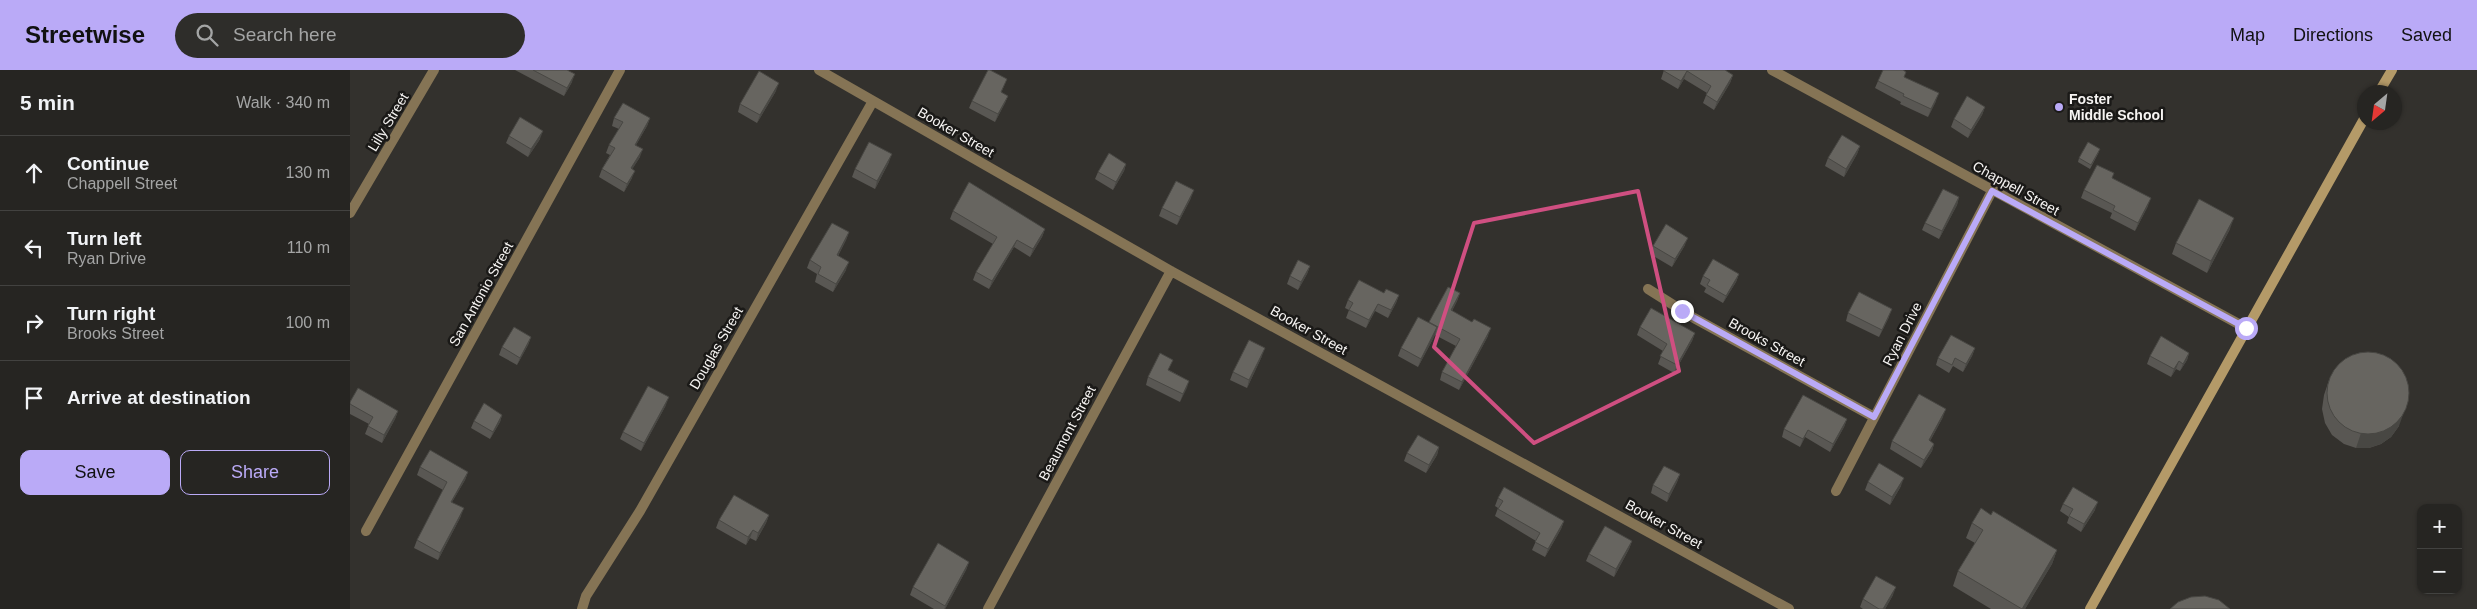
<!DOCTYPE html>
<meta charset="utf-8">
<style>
body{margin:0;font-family:Helvetica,sans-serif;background:#2e2d2a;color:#f1f3f6}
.controls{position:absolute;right:15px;bottom:15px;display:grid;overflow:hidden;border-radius:10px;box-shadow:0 1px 4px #0004}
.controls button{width:45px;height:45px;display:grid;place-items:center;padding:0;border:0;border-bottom:1px solid #424240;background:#262522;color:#f1f3f6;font:25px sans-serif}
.compass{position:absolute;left:2007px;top:15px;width:45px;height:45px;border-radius:50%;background:#262522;box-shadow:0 1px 4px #0004;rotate:209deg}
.stop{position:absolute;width:15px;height:15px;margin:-11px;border:4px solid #baaaf7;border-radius:50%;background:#fff}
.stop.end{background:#baaaf7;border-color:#fff;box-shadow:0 1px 5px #0008}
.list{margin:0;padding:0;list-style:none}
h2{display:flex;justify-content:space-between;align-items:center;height:65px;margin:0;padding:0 20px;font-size:21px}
h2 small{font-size:16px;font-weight:400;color:#a4a5a5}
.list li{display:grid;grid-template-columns:32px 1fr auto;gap:15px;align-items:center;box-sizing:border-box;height:75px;padding:0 20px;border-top:1px solid #424240}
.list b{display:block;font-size:19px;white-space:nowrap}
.list p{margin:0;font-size:16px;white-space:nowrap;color:#a4a5a5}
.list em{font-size:16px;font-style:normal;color:#a4a5a5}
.actions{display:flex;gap:10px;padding:15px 20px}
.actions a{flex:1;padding:11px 0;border:1px solid #baaaf7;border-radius:10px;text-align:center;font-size:18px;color:#baaaf7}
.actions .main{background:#baaaf7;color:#111}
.icon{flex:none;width:28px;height:28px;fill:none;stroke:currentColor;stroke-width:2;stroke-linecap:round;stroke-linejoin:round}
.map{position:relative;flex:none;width:2127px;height:539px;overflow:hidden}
header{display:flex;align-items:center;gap:30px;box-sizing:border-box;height:70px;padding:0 25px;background:#baaaf7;color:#111}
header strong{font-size:24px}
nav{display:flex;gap:28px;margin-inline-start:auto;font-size:18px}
.search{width:350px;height:45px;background:#2e2d2a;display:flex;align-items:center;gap:12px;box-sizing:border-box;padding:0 18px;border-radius:28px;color:#a4a5a5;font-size:19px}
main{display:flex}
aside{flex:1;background:#262522}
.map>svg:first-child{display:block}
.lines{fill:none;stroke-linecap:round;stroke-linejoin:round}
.street{stroke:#857455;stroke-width:10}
.secondary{stroke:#b49a68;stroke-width:10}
.wall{fill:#595753}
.shaded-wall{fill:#484743}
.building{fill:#676560;stroke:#484743}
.route{stroke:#baaaf7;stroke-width:6}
.marked{fill:none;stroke:#cf4f81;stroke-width:4;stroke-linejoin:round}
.poi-dot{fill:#baaaf7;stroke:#1a1917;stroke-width:2}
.labels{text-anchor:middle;stroke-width:5;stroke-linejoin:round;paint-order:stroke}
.poi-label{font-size:14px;font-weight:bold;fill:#f6f4f2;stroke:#1a1917;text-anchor:start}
.street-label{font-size:14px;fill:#f6f4f2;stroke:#1a1917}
</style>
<header>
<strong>Streetwise</strong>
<div class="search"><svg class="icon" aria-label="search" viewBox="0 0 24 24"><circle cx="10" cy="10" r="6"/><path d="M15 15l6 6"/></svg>Search here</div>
<nav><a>Map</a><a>Directions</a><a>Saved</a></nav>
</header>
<main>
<aside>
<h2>5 min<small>Walk · 340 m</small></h2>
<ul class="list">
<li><svg class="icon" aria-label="ahead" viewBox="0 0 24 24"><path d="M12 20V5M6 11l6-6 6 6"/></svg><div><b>Continue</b><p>Chappell Street</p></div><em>130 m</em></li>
<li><svg class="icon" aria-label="left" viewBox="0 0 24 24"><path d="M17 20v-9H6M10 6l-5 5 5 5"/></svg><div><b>Turn left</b><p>Ryan Drive</p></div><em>110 m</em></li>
<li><svg class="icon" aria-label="right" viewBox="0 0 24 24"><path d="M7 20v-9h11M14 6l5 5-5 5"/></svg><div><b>Turn right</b><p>Brooks Street</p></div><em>100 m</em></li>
<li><svg class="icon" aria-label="arrive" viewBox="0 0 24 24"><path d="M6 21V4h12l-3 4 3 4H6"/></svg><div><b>Arrive at destination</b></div></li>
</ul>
<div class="actions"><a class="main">Save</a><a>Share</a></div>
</aside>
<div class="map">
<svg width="2127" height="539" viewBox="0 0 2127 539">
<rect width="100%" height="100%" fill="#33312d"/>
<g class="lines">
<path class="street" d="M469,0L821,201L1439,539
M1422,0L1896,258
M0,143L84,0
M1298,219L1344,248L1524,347
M1486,421L1642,121
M16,461L270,0
M232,539L236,526L290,441L523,31
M638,539L821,201"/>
<path class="secondary" d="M2029,22L2042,0
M1740,539L2014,49"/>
</g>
<path class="wall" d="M165,0H217L222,12L214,26Z
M1314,0L1383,5L1380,13L1364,40L1353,33L1357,23L1334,9L1328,19L1311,9Z
M1556,2L1554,7L1586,31L1578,47L1550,34L1551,32L1525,18L1528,11Z
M657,9L651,23L658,26L655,33L645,52L619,38L622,31Z
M426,21L407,53L388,42L390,34Z
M1635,37L1632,45L1618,68L1601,57L1604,49Z
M264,48H300L297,56L286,75L290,87L282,99V108L274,122L249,107L252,99L260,85L256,83L259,75L269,59L262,56Z
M159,66L190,69L178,87L156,73Z
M1510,76L1507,84L1494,107L1475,96L1478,88Z
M1749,82L1740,99L1728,92L1729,88Z
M539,92L525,119L502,107L505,99Z
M776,94L774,101L763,120L745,109L748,102Z
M1762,108L1798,136L1785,161L1760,148L1762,143L1731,128L1734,120Z
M1609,127L1607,135L1589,169L1572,160L1575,153Z
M841,128L827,155L809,146L812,138Z
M603,141L695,159L692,167L680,187L664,177L639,219L623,210L626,202L643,174L600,149Z
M1880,159L1857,203L1822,184L1826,173Z
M499,162L496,170L488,186L496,200L483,222L465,212L467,204L457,198L460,190Z
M1335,175L1322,197L1300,184L1303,176Z
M960,196L957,204L948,220L937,214L940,206Z
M1389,204L1386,212L1373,233L1354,222L1356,218L1350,214L1353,206Z
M1098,217L1110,223L1107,231L1102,241L1138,266L1109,320L1090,310L1092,302L1106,276L1085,265L1068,297L1048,286L1051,278L1079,253Z
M1034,223L1049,225L1046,233L1038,248L1025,241L1016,258L996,248L999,240L995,238L998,230Z
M1498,243L1539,247L1529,267L1496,251Z
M1290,257L1345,263L1342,271L1324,303L1308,294L1313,281L1287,265Z
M181,267L178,275L167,295L149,285L152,277Z
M1625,278L1622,286L1613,302L1603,296L1599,303L1586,295L1588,288Z
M1839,283L1837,290L1830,301L1826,299L1821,307L1797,294L1800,286Z
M912,286L897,318L880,310L883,302Z
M819,300L839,311L830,332L796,315L798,307Z
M1979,310L2049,356L2041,367L2031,374L2019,378H2006L1994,374L1982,365L1975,353L1972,339L1974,325Z
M0,332L48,341L45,349L32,373L15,364L19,354L0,344Z
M316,335L291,381L270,369L273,362Z
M152,345L150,352L140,369L121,358L124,351Z
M1593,347L1580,371L1584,374L1582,381L1571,398L1540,379L1542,371Z
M1497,349L1494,357L1480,382L1455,367L1450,377L1432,367L1434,359Z
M1089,377L1087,385L1076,403L1054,391L1057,383Z
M70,397L118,402L115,410L102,432L111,446L88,490L64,478L67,470L93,420L67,405Z
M1330,404L1327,412L1317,432L1301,423L1303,415Z
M1518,412L1551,416L1540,435L1515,420Z
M1148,428L1214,451L1211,459L1195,487L1182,480L1186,471L1145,446L1148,438L1145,436Z
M1713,434L1745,440L1731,462L1717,453L1719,447L1710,441Z
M419,445L416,453L406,471L400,468L396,475L366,458L369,450Z
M1641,445L1707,480L1702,494L1675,539H1641L1603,516L1608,501L1625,473L1616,468L1622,453Z
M1282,471L1279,479L1264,507L1236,491L1239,484Z
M619,492L616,500L595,539H584L560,525L563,517Z
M1543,525L1535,539H1513L1510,537L1513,529Z"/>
<path class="shaded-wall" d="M1337,1L1334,9L1328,19L1331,11Z
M225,4L222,12L214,26L217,18Z
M1383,5L1380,13L1364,40L1367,32Z
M429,13L426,21L407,53L410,45Z
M1589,23L1586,31L1578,47L1581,39Z
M658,26L655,33L645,52L648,44Z
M1635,37L1632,45L1618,68L1621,60Z
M300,48L297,56L282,82L285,75Z
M193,61L190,69L178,87L181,79Z
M1510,76L1507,84L1494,107L1496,99Z
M293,79L290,87L278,106L281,98Z
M542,84L539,92L525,119L527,111Z
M776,94L774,101L763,120L766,112Z
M285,101L282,108L274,122L277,114Z
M844,120L841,128L827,155L830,147Z
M1609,127L1607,135L1589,169L1592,161Z
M1801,128L1798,136L1785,161L1788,153Z
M1884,148L1880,159L1857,203L1861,191Z
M695,159L692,167L680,187L683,179Z
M499,162L496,170L484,193L487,185Z
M1338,168L1335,175L1322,197L1325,189Z
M667,170L664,177L639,219L642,211Z
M499,192L496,200L483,222L486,214Z
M960,196L957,204L948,220L951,212Z
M1389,204L1386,212L1373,233L1376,226Z
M1110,223L1107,231L1098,248L1101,240Z
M1049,225L1046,233L1038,248L1041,240Z
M1028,234L1025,241L1016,258L1019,250Z
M1542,239L1539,247L1529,267L1532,260Z
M1087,257L1085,265L1068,297L1071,289Z
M1141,258L1138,266L1109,320L1112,312Z
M1345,263L1342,271L1324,303L1327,295Z
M181,267L178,275L167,295L170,288Z
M915,278L912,286L897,318L899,310Z
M1625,278L1622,286L1613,302L1616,294Z
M1839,283L1837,290L1830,301L1833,294Z
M1829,291L1826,299L1821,307L1824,299Z
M839,311L837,318L830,332L833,324Z
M319,327L316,335L291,381L294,373Z
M1596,339L1593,347L1576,378L1579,370Z
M48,341L45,349L32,373L34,365Z
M2054,342L2049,356L2041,367L2031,374L2019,378H2006L2011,363Z
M152,345L150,352L140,369L143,362Z
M1497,349L1494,357L1480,382L1483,374Z
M1458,360L1455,367L1450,377L1453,369Z
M1584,374L1582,381L1571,398L1574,390Z
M1089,377L1087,385L1076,403L1079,395Z
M118,402L115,410L98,439L101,432Z
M1330,404L1327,412L1317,432L1319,424Z
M1554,408L1551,416L1540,435L1542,427Z
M1748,432L1745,440L1731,462L1734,454Z
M114,438L111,446L88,490L90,483Z
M419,445L416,453L406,471L408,463Z
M1214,451L1211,459L1195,487L1198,479Z
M403,460L400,468L396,475L398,467Z
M1282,471L1279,479L1264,507L1266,499Z
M1707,480L1702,494L1675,539H1672Z
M619,492L616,500L595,539H594Z
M1546,517L1543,525L1535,539H1533Z"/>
<path class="building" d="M183,0H217L225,4L217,18Z
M638,0H640L657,9L651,22L658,26L648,44L622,31Z
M1314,0H1375L1383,5L1367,32L1356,25L1361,16L1337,1L1331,11L1314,1Z
M1533,0H1553L1556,2L1554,7L1589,23L1581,39L1553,26L1554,24L1528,11Z
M409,1L429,13L410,45L390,34Z
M1617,26L1635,37L1621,60L1604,49Z
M273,33L300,48L285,75L293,79L281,98L285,101L277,114L252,99L265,78L259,75L273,52L264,48Z
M170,47L193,61L181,79L159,66Z
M1492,65L1510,76L1496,99L1478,88Z
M519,72L542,84L527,111L505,99Z
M1738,72L1750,79L1741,95L1729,88Z
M759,83L776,94L766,112L748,102Z
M1747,95L1764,103L1762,108L1801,128L1788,153L1763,140L1765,136L1734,120Z
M826,111L844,120L830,147L812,138Z
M619,112L695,159L683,179L667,170L642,211L626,202L647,167L603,141Z
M1593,119L1609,127L1592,161L1575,153Z
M1849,129L1884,148L1861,191L1826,173Z
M482,153L499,162L487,185L499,192L486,214L468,204L471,197L460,190Z
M1316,154L1338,168L1325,189L1303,176Z
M1363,189L1389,204L1376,226L1357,215L1360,210L1353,206Z
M948,190L960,196L951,212L940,206Z
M1009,210L1034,223L1036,219L1049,225L1041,240L1028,234L1019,250L999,240L1003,233L998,230Z
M1098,217L1110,223L1101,240L1122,252L1124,249L1141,258L1112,312L1092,302L1110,269L1079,252Z
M1509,222L1542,239L1532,260L1498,243Z
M1301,238L1345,263L1327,295L1310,286L1317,274L1290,257Z
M1068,247L1087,257L1071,289L1051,278Z
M164,257L181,267L170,288L152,277Z
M1601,265L1625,278L1616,294L1605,288L1602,295L1588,288Z
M1811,266L1839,283L1833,294L1829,291L1824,299L1800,286Z
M899,270L915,278L899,310L883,302Z
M1977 323a41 41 0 1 1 82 0a41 41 0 1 1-82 0Z
M810,283L823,290L818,300L839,311L833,324L798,307Z
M298,316L319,327L294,373L273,362Z
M8,318L48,341L34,365L18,356L23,347L0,334V332Z
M1569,324L1596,339L1579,370L1584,374L1574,390L1542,371Z
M1453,325L1497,349L1483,374L1458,360L1453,369L1434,359Z
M134,333L152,345L143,362L124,351Z
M1068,365L1089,377L1079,395L1057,383Z
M80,380L118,402L101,432L114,438L90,483L67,470L97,412L70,397Z
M1529,393L1554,408L1542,427L1518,412Z
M1314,396L1330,404L1319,424L1303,415Z
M1154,417L1214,451L1198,479L1185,472L1190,463L1148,439L1153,431L1148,428Z
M1723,417L1748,432L1734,454L1719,446L1723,439L1713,434Z
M384,425L419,445L408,463L403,460L398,467L369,450Z
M1631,438L1641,445L1643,441L1707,480L1672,539L1608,501L1633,460L1622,453Z
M1255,456L1282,471L1266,499L1239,484Z
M588,473L619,492L595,536L563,517Z
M1526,506L1546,517L1533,539H1529L1513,529Z
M1855,526L1869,530L1880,539H1820L1828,532L1841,527Z"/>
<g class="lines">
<path class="route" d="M1332,241L1524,347L1642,121L1896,258"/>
</g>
<path class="marked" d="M1288,121L1329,301L1184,373L1084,277L1124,153Z"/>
<circle class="poi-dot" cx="1709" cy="37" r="5"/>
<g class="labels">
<g class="poi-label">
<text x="1719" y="34">Foster<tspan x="1719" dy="16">Middle School</tspan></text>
</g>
<g class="street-label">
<text transform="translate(38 52) rotate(-59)" y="5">Lilly Street</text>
<text transform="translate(606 62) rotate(30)" y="5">Booker Street</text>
<text transform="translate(1666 118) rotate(29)" y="5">Chappell Street</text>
<text transform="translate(131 224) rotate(-61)" y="5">San Antonio Street</text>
<text transform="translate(959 260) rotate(29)" y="5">Booker Street</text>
<text transform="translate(1552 264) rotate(-63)" y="5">Ryan Drive</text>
<text transform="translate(1417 272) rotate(29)" y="5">Brooks Street</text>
<text transform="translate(366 278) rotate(-60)" y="5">Douglas Street</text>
<text transform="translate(717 363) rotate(-62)" y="5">Beaumont Street</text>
<text transform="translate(1314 454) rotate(29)" y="5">Booker Street</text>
</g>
</g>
</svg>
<div class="controls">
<button>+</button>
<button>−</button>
</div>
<svg class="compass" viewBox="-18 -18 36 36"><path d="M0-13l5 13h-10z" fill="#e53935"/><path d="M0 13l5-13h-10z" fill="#a4a5a5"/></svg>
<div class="stop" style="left:1896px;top:258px"></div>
<div class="stop end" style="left:1332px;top:241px"></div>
</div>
</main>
